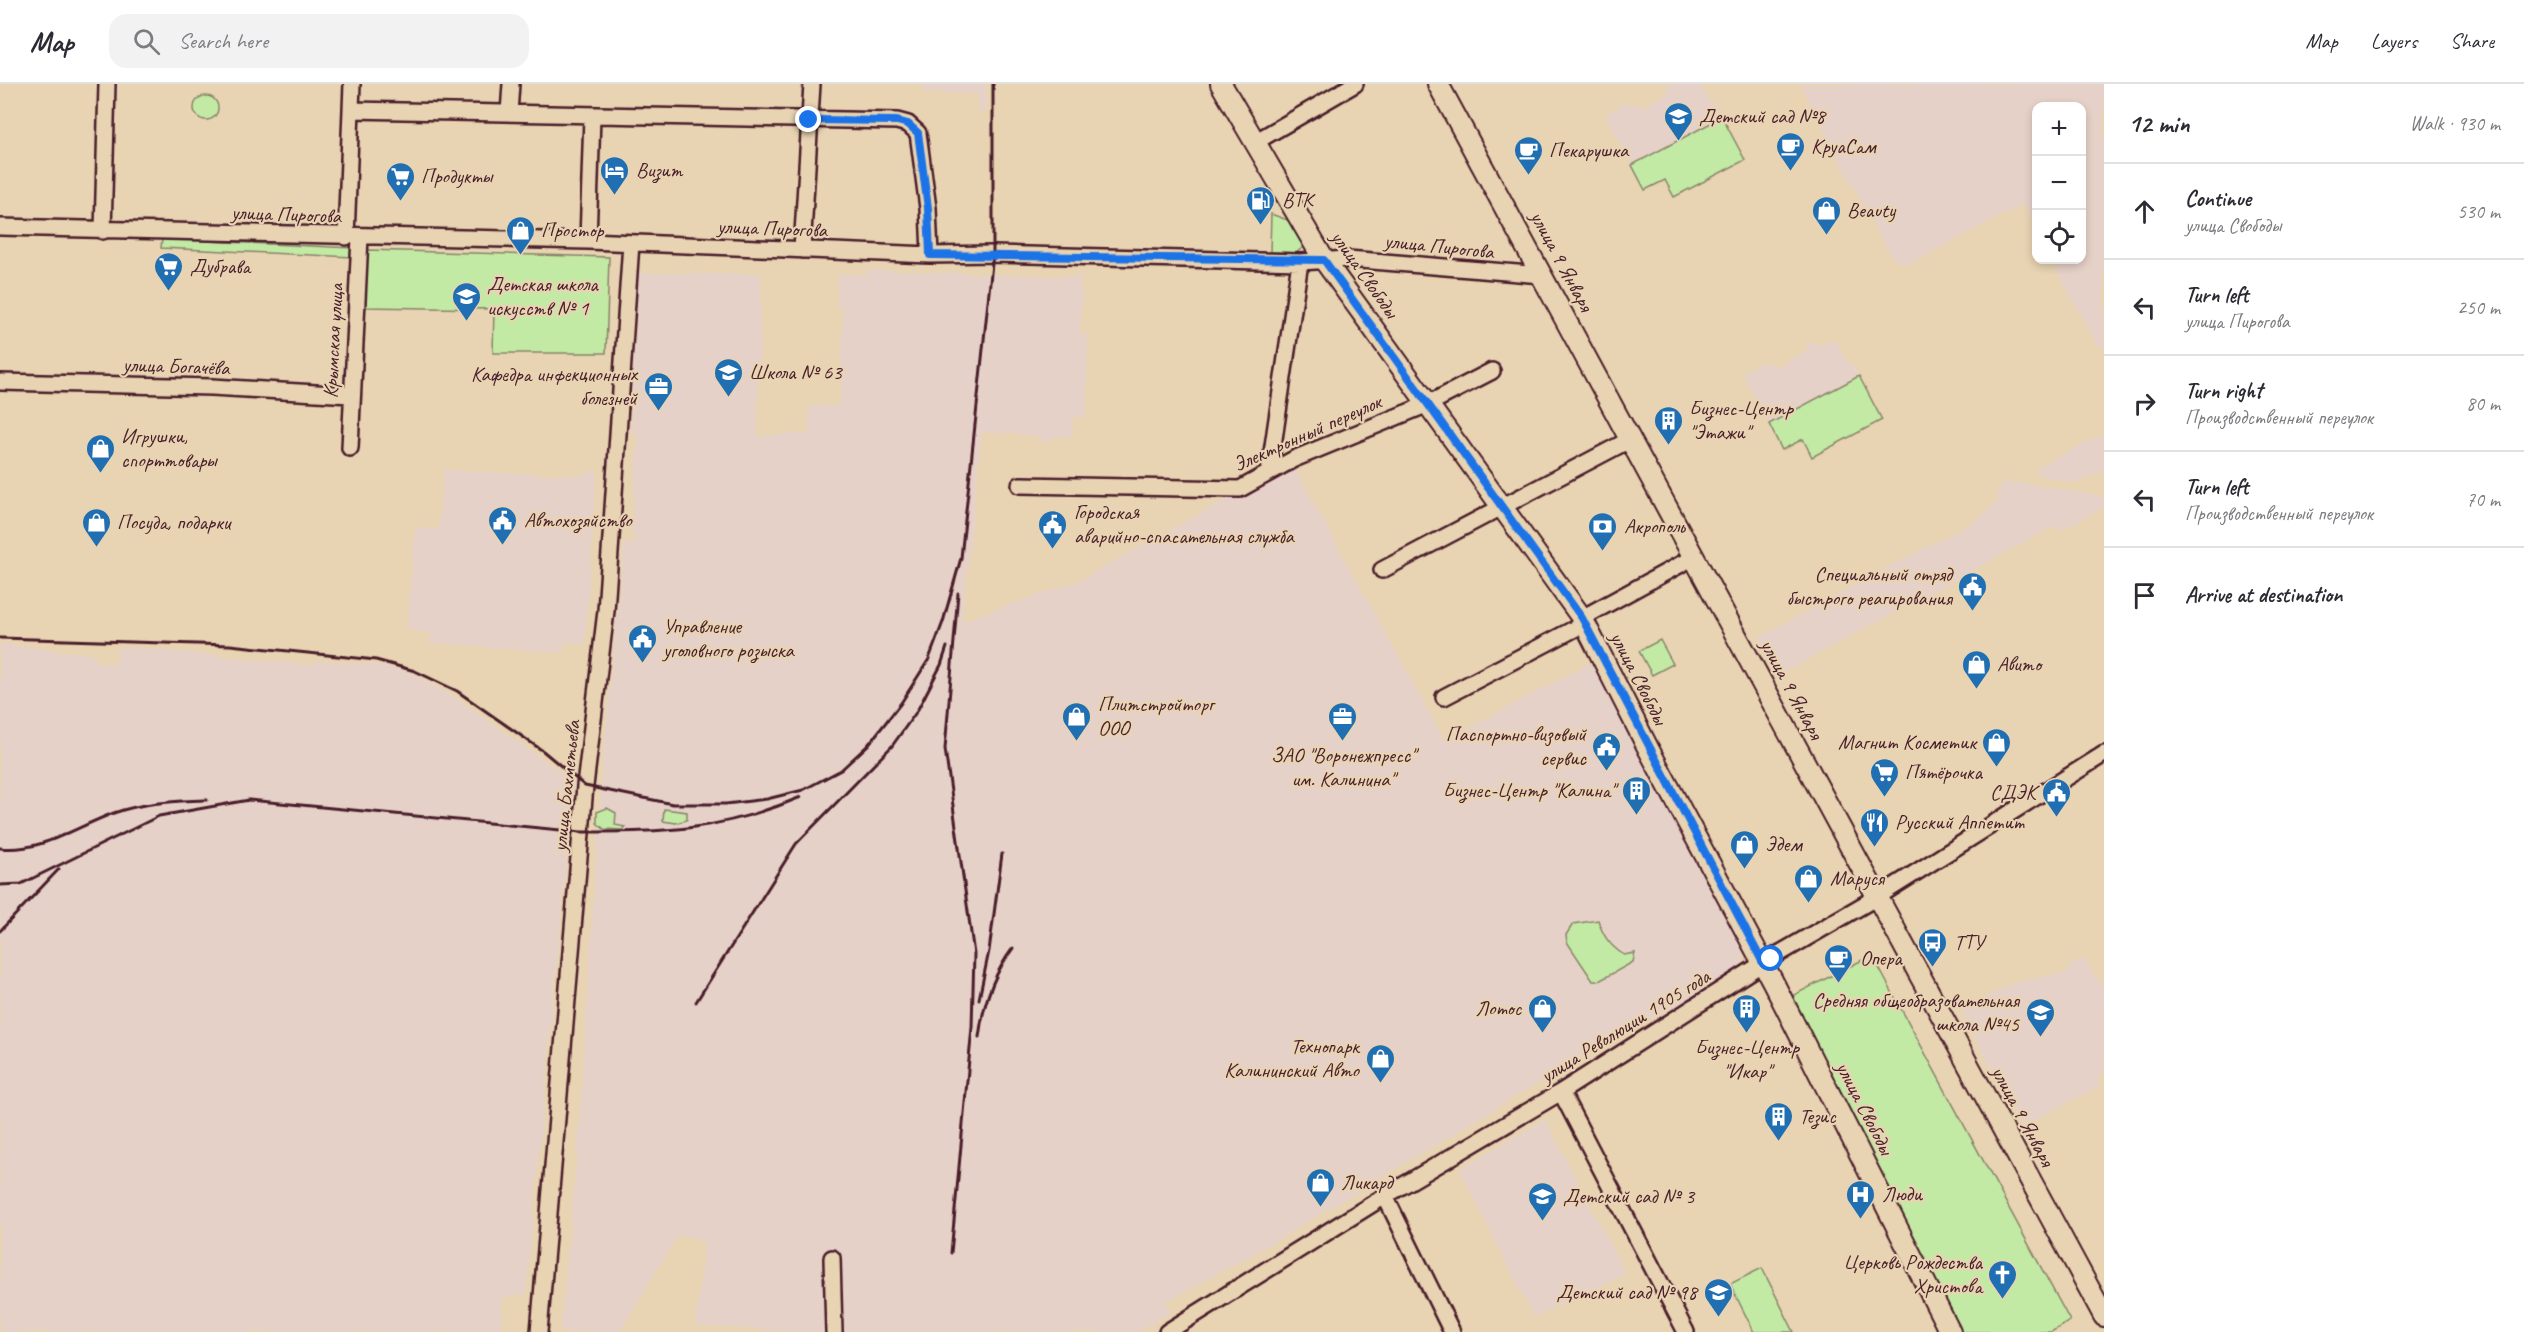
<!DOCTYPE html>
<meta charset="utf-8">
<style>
body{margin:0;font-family:Caveat,sans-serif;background:#f2f2f3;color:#2b2b33}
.controls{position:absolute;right:18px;top:18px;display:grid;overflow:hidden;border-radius:12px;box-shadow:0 3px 9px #0003}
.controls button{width:54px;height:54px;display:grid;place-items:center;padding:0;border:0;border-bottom:2px solid #e1e1e2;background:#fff;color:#2b2b33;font:30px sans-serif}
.stop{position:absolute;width:18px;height:18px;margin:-14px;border:4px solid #1a73e8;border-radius:50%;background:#fff}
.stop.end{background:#1a73e8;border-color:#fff;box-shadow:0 2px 6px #0008}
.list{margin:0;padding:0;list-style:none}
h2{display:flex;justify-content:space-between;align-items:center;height:78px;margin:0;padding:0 24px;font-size:26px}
h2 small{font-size:20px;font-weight:400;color:#7c7c81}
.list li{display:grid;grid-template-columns:39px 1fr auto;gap:18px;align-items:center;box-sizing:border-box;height:96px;padding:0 24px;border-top:2px solid #e1e1e2}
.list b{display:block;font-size:22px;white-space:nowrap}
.list p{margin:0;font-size:20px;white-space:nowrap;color:#7c7c81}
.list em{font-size:20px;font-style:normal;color:#7c7c81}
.icon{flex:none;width:33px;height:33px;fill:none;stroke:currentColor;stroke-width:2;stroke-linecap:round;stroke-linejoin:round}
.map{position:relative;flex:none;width:2104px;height:1248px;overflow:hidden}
header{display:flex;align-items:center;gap:36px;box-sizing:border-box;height:84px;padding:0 30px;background:#fff;border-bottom:2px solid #e1e1e2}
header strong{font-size:28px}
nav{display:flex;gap:33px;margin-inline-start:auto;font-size:21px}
.search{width:420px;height:54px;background:#f2f2f3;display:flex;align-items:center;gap:15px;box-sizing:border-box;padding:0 21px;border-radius:18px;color:#7c7c81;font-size:22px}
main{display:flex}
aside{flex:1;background:#fff}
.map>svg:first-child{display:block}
.built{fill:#e6d1c8}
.green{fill:#c3eaa5;stroke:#868468;stroke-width:1.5}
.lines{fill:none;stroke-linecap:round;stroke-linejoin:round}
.minor-casing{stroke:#4a1f2b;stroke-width:20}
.major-casing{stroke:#4a1f2b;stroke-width:24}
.minor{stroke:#e8d4b2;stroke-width:15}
.major{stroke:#e8d4b2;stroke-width:20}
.rail{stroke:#4a1f2b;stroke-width:3}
.route{stroke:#1a73e8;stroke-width:8}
.labels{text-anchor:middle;stroke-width:4.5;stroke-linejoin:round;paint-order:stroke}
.poi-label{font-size:21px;fill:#4a1f2b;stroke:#e8d4b2;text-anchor:start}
.street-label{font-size:21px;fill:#4a1f2b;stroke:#e8d4b2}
</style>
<header>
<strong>Map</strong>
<div class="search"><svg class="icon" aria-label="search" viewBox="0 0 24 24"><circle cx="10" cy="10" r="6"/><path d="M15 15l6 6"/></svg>Search here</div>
<nav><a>Map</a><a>Layers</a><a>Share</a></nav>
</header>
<main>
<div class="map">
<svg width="2104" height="1248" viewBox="0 0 2104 1248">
<rect width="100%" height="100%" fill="#e8d4b2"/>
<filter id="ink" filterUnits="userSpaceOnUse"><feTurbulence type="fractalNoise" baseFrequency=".0167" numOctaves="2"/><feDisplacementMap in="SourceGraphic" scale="12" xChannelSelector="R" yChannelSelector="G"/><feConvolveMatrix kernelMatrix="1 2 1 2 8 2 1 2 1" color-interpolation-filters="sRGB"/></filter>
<g filter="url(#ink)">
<path class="built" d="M922,0H986V28H978V10L923,9Z
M1670,0H1700L1711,20L1714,18L1745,76L1674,113L1665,96L1645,106L1605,30L1627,18L1629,22L1635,19L1637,22L1641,20L1643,23L1669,8L1667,2Z
M1800,0H2104V265H2101L2087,244L2052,176H2082V22H2036V144L2024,120L1908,181L1894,176L1878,150Z
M867,186L1081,193L1080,207L1083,208L1080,250L1088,251L1086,333H1073L1072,353L1053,352V357H1038V352L982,348L962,537L1078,497L1292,379L1445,657L1601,573L1745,858L1743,877L1733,891L1585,971L1262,1165L1165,1219L1172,1228L1136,1248H801L695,1242L704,1161L699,1155L678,1151L622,1244L616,1248H560L577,1073L602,684L624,458H635V449L631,448L638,349H631L637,189L762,190L757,352L809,349L808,322L840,321L843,224H837V190L867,191Z
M1835,255L1848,279L1851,278L1882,336L1812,373L1803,355L1782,366L1742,289L1764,277L1766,281L1772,278L1774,282L1778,280L1780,282L1788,278L1787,275L1808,267L1805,261L1811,258L1818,261Z
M2104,350V387L2075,400L2036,390L2039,382Z
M444,385L503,389L585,391L586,387L597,388L585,560L564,559V569L429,559L430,549L407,547L415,444L438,445Z
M2007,396L2014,402L2019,398L2104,413V424L2058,447L2055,442L1779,591L1759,553L1978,435L2000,415L1995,410Z
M5,560L96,571V578L116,580L118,562L315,581L318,576L380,581L410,588L458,615L574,697L526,1209L503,1214L501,1248H0V561Z
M2083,874L2104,904V990L2097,994L2101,1002L2023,1042L1960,925L2016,898L2068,888L2069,883Z
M1545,1035L1626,1190L1534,1234L1459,1085Z"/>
<path class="green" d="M194 24a12 12 0 1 1 24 0a12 12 0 1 1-24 0Z
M1722,33L1745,76L1674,113L1665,96L1645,106L1632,81Z
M1271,130L1293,138L1304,156L1302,164L1296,169L1270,168Z
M162,155L353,164V173L161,164Z
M367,166L609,173L606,269H493L494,225L365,223Z
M1859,292L1882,336L1812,373L1803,355L1782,366L1769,340Z
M1660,556L1673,580L1652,591L1639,567Z
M607,724L616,729L615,741L625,743L622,746L604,745L597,739V728Z
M664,725L687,728V736L676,739L663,737Z
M1598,836C1603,852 1610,862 1624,871L1635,869L1633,878L1599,897H1593L1567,858L1566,851L1573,840Z
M1872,871L2070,1237L2051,1248H1959L1792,912Z
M1762,1184L1794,1248H1754L1730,1200Z"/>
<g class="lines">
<defs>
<path id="minor" d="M351,26L897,37L908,40L918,49L928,124L930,171
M509,29L511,0
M1255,58L1355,0
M0,143L588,157L930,171L993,170L1300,178L1348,175L1542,191
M103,147L107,0
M346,153L352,0
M588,157L592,32
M802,166L812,0
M0,298L212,303L351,311
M350,364L360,153
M1269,389L1300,178
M1020,401L1240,405L1294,375L1428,320L1492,287
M1382,486L1631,355
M1444,613L1576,544L1582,534L1694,473
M1561,1008L1686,1248
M1385,1112L1452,1248
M832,1174L834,1248
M539,1248L585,702L606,527L631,159
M1167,1248L1385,1112L1561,1008L1763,879L1877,813L2104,670"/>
<path id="major" d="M1221,0L1324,176L1582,534L1649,666L1773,898L1950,1248
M1438,0L2104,1232"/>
</defs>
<use href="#minor" class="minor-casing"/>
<use href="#major" class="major-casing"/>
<use href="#minor" class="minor"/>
<use href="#major" class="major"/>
<path class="rail" d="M0,554L230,561L376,576L415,587L457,607L543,667L585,702L673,720H726L767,715L803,706L841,686L868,661L901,619L929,575L943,538L961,474L993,170V0
M0,764C45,769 82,738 123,726C150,718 180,717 207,716
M0,801L21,800L159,732L249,716L581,748C667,748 720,747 801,713
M0,847L59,785
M979,915L989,867L1002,770
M696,918L796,760L892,662L917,627L941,581L947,563
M979,953C983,920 993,891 1013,864
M951,1169L972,943L974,870L945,665L958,509"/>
</g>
</g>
<g class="lines" filter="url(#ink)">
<path class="route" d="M809,36L897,37L908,40L918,49L928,124L930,171L1324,176L1582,534L1763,879L1771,875"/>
</g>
<defs>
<symbol id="school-pin" viewBox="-11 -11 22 30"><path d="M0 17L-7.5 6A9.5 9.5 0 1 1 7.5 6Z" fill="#1f6fb2" stroke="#e8d4b2"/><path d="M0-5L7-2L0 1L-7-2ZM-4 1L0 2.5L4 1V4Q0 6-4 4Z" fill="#fff"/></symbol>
<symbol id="cafe-pin" viewBox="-11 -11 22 30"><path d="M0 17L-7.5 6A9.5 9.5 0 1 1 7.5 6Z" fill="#1f6fb2" stroke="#e8d4b2"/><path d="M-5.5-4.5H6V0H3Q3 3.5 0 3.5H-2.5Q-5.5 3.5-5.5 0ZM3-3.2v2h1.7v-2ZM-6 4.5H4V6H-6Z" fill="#fff"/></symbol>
<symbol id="hotel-pin" viewBox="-11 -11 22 30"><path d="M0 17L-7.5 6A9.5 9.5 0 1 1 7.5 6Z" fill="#1f6fb2" stroke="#e8d4b2"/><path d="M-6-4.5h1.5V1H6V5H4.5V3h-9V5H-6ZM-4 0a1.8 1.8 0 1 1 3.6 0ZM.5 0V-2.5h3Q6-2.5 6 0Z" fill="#fff"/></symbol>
<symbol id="supermarket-pin" viewBox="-11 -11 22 30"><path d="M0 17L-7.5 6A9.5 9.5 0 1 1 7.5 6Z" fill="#1f6fb2" stroke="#e8d4b2"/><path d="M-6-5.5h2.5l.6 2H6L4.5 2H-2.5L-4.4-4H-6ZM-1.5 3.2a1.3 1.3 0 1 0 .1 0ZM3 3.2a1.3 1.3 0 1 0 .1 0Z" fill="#fff"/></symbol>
<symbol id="fuel-pin" viewBox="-11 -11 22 30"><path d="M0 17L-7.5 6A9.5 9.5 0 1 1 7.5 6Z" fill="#1f6fb2" stroke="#e8d4b2"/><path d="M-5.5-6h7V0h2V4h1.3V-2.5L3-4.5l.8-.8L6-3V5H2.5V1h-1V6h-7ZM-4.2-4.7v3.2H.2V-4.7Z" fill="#fff"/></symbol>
<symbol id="shop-pin" viewBox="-11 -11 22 30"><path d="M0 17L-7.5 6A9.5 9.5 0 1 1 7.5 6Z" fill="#1f6fb2" stroke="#e8d4b2"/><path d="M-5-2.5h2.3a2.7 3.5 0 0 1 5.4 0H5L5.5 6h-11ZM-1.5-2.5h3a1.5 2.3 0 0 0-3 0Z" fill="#fff"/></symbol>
<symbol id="office-pin" viewBox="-11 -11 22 30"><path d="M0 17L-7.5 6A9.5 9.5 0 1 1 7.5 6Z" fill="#1f6fb2" stroke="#e8d4b2"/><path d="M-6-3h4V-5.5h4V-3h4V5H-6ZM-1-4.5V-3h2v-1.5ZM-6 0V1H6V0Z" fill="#fff"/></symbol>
<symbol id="building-pin" viewBox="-11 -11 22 30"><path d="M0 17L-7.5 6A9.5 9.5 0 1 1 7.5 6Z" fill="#1f6fb2" stroke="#e8d4b2"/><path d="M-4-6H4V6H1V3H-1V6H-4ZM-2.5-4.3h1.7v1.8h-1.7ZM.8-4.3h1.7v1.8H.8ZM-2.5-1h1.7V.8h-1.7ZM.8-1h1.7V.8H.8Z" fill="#fff"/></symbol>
<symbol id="civic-pin" viewBox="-11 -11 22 30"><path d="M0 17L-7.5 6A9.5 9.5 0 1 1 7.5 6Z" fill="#1f6fb2" stroke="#e8d4b2"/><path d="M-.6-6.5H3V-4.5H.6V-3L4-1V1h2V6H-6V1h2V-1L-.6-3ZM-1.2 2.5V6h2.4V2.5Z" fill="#fff"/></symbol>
<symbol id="bank-pin" viewBox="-11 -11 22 30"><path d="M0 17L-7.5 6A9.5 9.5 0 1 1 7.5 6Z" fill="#1f6fb2" stroke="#e8d4b2"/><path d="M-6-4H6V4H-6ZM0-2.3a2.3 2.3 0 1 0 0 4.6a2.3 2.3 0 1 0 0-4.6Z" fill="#fff"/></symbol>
<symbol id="restaurant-pin" viewBox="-11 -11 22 30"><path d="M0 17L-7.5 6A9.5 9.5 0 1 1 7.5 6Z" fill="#1f6fb2" stroke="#e8d4b2"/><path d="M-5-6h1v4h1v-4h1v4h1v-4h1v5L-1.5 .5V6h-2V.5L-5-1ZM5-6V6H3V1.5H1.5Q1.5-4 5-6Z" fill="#fff"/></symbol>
<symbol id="bus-pin" viewBox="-11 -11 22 30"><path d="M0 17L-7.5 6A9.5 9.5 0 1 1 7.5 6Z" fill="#1f6fb2" stroke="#e8d4b2"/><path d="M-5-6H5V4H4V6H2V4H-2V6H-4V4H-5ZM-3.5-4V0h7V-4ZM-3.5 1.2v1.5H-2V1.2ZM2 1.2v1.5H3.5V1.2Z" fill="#fff"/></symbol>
<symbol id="hospital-pin" viewBox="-11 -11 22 30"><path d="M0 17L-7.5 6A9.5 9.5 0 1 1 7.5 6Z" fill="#1f6fb2" stroke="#e8d4b2"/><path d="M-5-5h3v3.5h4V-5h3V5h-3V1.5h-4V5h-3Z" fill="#fff"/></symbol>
<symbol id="church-pin" viewBox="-11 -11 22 30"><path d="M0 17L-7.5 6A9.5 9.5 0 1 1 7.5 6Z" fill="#1f6fb2" stroke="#e8d4b2"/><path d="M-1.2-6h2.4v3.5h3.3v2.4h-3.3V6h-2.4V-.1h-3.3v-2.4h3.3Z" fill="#fff"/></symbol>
</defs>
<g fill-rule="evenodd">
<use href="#school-pin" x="1662" y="16" width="33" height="45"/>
<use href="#cafe-pin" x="1774" y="46" width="33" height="45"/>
<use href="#cafe-pin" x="1512" y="50" width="33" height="45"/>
<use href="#hotel-pin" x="598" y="70" width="33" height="45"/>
<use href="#supermarket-pin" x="384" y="76" width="33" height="45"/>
<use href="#fuel-pin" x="1244" y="100" width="33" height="45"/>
<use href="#shop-pin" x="1810" y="110" width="33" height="45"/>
<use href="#shop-pin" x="504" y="130" width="33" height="45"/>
<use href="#supermarket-pin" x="152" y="166" width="33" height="45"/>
<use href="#school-pin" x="450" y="196" width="33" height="45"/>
<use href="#school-pin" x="712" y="272" width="33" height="45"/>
<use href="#office-pin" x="642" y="286" width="33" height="45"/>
<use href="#building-pin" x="1652" y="320" width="33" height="45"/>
<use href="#shop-pin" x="84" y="348" width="33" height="45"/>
<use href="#civic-pin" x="486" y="420" width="33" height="45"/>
<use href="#shop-pin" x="80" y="422" width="33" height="45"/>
<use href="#civic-pin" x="1036" y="424" width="33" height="45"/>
<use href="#bank-pin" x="1586" y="426" width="33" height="45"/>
<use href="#civic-pin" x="1956" y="486" width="33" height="45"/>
<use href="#civic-pin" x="626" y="538" width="33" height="45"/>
<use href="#shop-pin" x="1960" y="564" width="33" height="45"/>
<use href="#shop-pin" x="1060" y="616" width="33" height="45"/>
<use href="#office-pin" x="1326" y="616" width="33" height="45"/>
<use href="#shop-pin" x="1980" y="642" width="33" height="45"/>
<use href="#civic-pin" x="1590" y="646" width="33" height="45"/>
<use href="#supermarket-pin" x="1868" y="672" width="33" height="45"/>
<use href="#building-pin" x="1620" y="690" width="33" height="45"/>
<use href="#civic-pin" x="2040" y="692" width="33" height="45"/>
<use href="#restaurant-pin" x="1858" y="722" width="33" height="45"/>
<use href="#shop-pin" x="1728" y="744" width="33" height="45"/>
<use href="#shop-pin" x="1792" y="778" width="33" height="45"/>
<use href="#bus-pin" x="1916" y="842" width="33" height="45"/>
<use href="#cafe-pin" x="1822" y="858" width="33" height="45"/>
<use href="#shop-pin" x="1526" y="908" width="33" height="45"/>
<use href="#building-pin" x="1730" y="908" width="33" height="45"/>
<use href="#school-pin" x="2024" y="912" width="33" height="45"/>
<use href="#shop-pin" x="1364" y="958" width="33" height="45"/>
<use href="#building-pin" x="1762" y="1016" width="33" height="45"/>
<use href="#shop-pin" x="1304" y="1082" width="33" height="45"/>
<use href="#hospital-pin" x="1844" y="1094" width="33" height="45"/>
<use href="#school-pin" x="1526" y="1096" width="33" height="45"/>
<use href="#church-pin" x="1986" y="1174" width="33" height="45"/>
<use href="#school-pin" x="1702" y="1192" width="33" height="45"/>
</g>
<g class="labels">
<g class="poi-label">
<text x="1699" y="39">Детский сад №8</text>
<text x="1811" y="69">КруаСам</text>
<text x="1549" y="73">Пекарушка</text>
<text x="636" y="93">Визит</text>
<text x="421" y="99">Продукты</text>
<text x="1282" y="123">ВТК</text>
<text x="1847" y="133">Beauty</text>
<text x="541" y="153">Простор</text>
<text x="190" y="189">Дубрава</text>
<text x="487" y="207">Детская школа<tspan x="487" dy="24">искусств № 1</tspan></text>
<text x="749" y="295">Школа № 63</text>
<text x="637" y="297" text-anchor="end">Кафедра инфекционных<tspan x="637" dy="24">болезней</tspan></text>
<text x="1689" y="331">Бизнес-Центр<tspan x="1689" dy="24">"Этажи"</tspan></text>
<text x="121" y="359">Игрушки,<tspan x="121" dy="24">спорттовары</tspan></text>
<text x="1074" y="435">Городская<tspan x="1074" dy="24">аварийно-спасательная служба</tspan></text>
<text x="524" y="443">Автохозяйство</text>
<text x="117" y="445">Посуда, подарки</text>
<text x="1624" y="449">Акрополь</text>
<text x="1952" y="497" text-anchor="end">Специальный отряд<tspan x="1952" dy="24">быстрого реагирования</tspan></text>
<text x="663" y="549">Управление<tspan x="663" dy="24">уголовного розыска</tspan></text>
<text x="1997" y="587">Авито</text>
<text x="1098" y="627">Плитстройторг<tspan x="1098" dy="24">ООО</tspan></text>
<text x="1586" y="657" text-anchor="end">Паспортно-визовый<tspan x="1586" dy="24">сервис</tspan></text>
<text x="1976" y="665" text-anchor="end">Магнит Косметик</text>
<text x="1343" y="678" text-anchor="middle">ЗАО "Воронежпресс"<tspan x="1343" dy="24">им. Калинина"</tspan></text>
<text x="1905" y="695">Пятёрочка</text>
<text x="1615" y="713" text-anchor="end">Бизнес-Центр "Калина"</text>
<text x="2036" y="715" text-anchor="end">СДЭК</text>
<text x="1895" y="745">Русский Аппетит</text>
<text x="1765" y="767">Эдем</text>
<text x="1830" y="801">Маруся</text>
<text x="1954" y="865">ТТУ</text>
<text x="1860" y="881">Опера</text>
<text x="2019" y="923" text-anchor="end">Средняя общеобразовательная<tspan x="2019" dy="24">школа №45</tspan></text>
<text x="1521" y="931" text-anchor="end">Лотос</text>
<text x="1359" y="969" text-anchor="end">Технопарк<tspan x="1359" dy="24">Калининский Авто</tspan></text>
<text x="1747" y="970" text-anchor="middle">Бизнес-Центр<tspan x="1747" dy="24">"Икар"</tspan></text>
<text x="1799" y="1039">Тезис</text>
<text x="1341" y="1105">Ликард</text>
<text x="1882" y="1117">Люди</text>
<text x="1563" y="1119">Детский сад № 3</text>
<text x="1982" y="1185" text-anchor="end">Церковь Рождества<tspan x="1982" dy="24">Христова</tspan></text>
<text x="1697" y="1215" text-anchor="end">Детский сад № 98</text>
</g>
<g class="street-label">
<text transform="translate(286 130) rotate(2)" y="7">улица Пирогова</text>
<text transform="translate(772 144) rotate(2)" y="7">улица Пирогова</text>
<text transform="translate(1439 162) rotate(6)" y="7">улица Пирогова</text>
<text transform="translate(1562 177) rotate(62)" y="7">улица 9 Января</text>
<text transform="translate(1365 190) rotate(55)" y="7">улица Свободы</text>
<text transform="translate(333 257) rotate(-87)" y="7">Крымская улица</text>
<text transform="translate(176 282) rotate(2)" y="7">улица Богачёва</text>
<text transform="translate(1307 349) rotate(-24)" y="7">Электронный переулок</text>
<text transform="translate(1639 594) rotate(63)" y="7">улица Свободы</text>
<text transform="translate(1792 605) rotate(62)" y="7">улица 9 Января</text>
<text transform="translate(566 702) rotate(-84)" y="7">улица Бахметьева</text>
<text transform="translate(1625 942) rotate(-32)" y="7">улица Революции 1905 года</text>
<text transform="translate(1865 1024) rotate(63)" y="7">улица Свободы</text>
<text transform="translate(2023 1032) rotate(62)" y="7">улица 9 Января</text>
</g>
</g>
</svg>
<div class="controls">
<button>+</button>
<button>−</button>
<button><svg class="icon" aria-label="locate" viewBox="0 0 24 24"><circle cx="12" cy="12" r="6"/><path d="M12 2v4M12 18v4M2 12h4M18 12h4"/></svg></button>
</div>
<div class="stop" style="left:1771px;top:875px"></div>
<div class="stop end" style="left:809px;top:36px"></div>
</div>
<aside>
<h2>12 min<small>Walk · 930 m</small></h2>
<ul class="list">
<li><svg class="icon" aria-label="ahead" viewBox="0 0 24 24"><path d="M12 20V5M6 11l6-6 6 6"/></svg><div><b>Continue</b><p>улица Свободы</p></div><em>530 m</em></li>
<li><svg class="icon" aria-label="left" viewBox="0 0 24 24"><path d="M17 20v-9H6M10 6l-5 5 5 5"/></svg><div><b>Turn left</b><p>улица Пирогова</p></div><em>250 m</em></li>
<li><svg class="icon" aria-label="right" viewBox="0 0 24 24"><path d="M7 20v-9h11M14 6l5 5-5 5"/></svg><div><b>Turn right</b><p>Производственный переулок</p></div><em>80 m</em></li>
<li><svg class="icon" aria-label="left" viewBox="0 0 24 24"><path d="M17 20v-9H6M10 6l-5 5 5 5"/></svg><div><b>Turn left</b><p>Производственный переулок</p></div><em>70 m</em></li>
<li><svg class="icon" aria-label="arrive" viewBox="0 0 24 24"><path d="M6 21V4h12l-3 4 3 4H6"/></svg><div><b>Arrive at destination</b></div></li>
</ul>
</aside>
</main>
